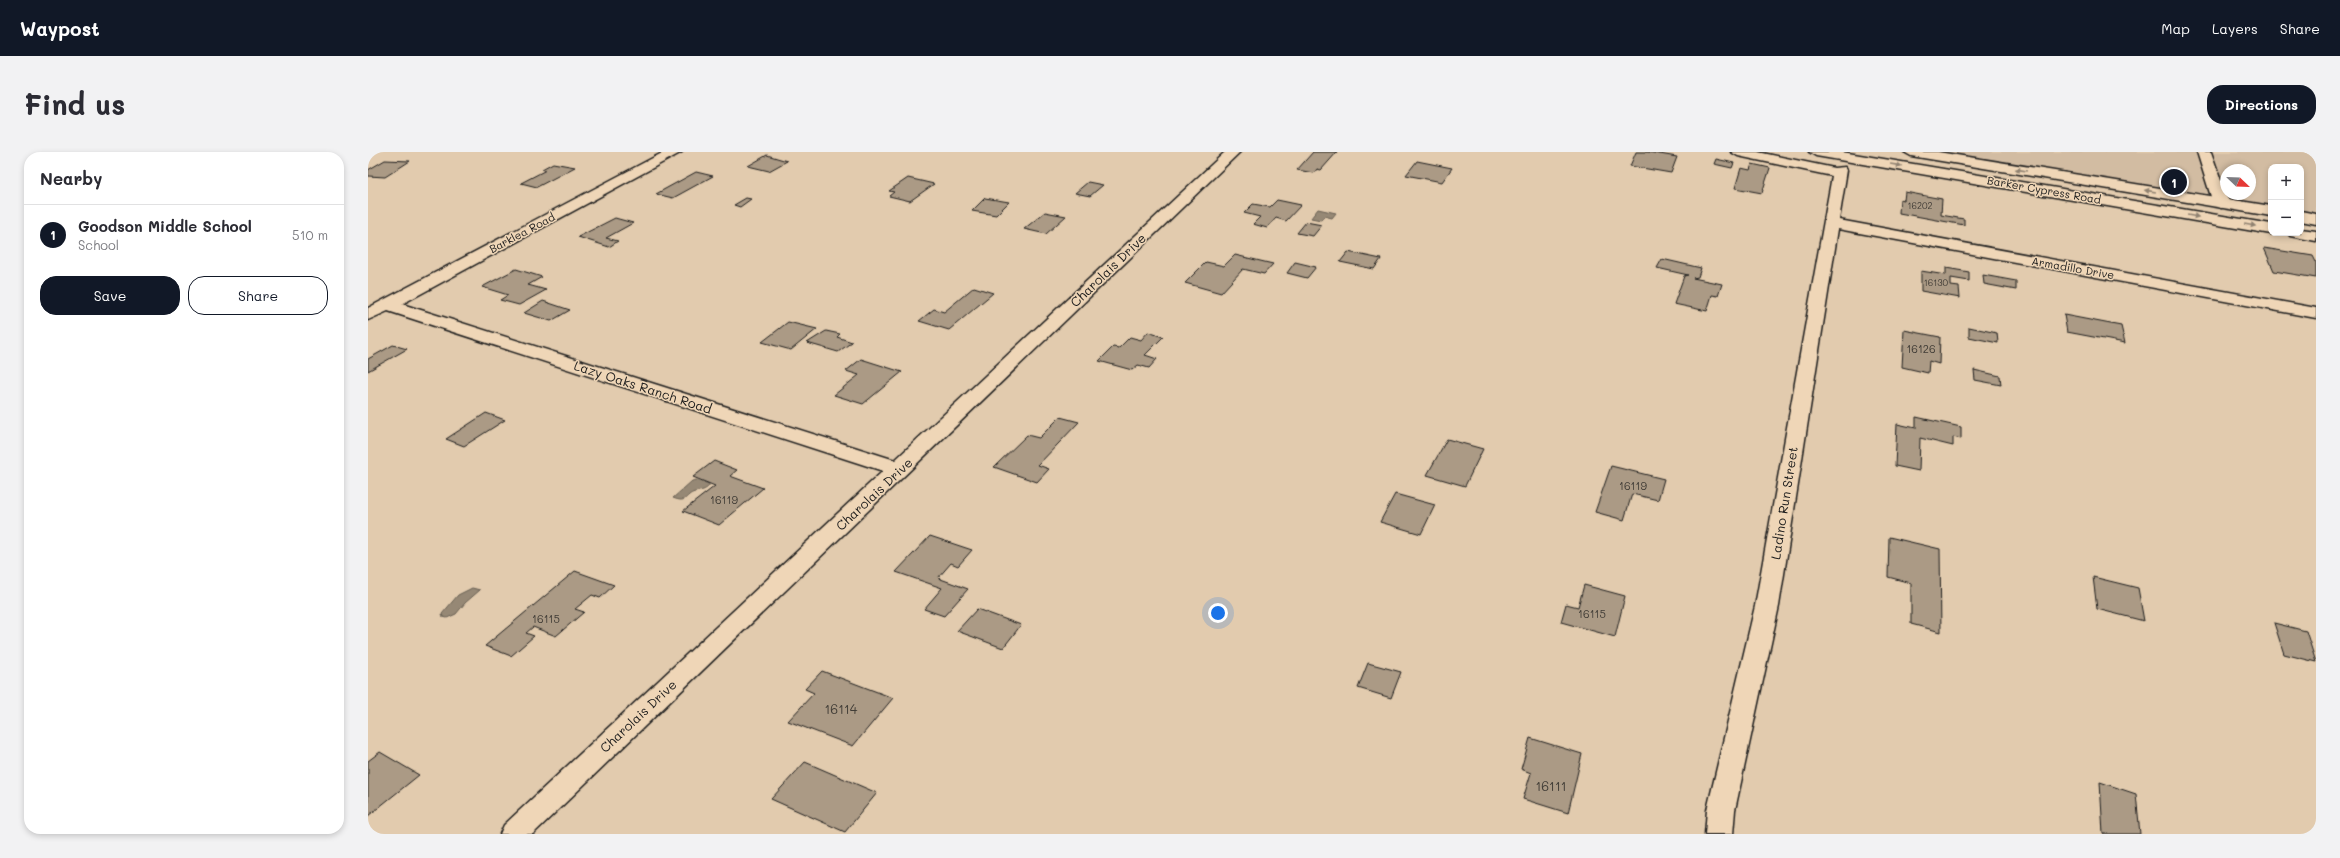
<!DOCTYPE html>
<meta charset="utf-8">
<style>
body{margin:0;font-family:Mali,sans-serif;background:#f2f2f3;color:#2b2b33}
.controls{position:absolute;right:12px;top:12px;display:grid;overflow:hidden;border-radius:8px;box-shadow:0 2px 6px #0003}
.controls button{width:36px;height:36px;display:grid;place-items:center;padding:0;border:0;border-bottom:1px solid #e1e1e2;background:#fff;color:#2b2b33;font:20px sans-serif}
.compass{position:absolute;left:1852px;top:12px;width:36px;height:36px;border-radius:50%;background:#fff;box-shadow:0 2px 6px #0003;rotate:113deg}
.you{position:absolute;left:850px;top:461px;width:14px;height:14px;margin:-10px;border:3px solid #fff;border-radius:50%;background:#1a73e8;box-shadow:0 0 0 6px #1a73e833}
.badge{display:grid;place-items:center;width:26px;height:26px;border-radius:50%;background:#111827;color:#fff;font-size:13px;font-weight:700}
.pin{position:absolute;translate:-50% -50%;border:2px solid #fff;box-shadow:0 1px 4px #0006}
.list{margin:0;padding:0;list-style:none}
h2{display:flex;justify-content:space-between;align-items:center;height:52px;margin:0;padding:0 16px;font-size:17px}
h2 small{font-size:13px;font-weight:400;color:#7c7c81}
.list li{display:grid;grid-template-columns:26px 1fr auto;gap:12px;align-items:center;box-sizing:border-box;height:60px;padding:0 16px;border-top:1px solid #e1e1e2}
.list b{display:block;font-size:15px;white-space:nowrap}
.list p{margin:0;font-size:13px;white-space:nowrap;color:#7c7c81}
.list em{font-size:13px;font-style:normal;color:#7c7c81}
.actions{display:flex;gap:8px;padding:12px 16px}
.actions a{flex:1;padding:9px 0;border:1px solid #111827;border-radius:16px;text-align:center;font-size:14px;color:#111827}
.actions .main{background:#111827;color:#fff}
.map{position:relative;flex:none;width:1948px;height:682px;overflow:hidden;border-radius:16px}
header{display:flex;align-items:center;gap:24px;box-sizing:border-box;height:56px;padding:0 20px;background:#111827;color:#fff}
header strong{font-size:19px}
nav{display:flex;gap:22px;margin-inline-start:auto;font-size:14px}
.intro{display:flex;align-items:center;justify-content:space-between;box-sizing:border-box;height:96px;padding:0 24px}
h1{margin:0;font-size:28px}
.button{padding:10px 18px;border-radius:16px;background:#111827;color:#fff;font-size:14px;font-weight:700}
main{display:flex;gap:24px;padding:0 24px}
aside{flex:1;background:#fff;border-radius:16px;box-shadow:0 2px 6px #0003}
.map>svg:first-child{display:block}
.built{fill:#d2bca2;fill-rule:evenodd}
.water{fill:#968875;stroke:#655d51}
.building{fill:#ab9a85;stroke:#1c1c1c}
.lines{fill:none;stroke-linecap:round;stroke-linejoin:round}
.minor-casing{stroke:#1c1c1c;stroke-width:3}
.major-casing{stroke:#1c1c1c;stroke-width:3}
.minor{fill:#efd6b7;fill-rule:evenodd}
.major{fill:#efd6b7;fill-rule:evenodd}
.oneway{fill:#908271}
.labels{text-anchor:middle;stroke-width:3;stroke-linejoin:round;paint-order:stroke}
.far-number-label{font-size:9px;fill:#403c36}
.far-street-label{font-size:11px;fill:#1c1c1c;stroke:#efd6b7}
.number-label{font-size:11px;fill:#403c36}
.street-label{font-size:13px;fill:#1c1c1c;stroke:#efd6b7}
.near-number-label{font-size:13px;fill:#403c36}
</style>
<header>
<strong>Waypost</strong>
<nav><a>Map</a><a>Layers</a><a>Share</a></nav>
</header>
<div class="intro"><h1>Find us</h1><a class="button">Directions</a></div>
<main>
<aside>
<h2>Nearby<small></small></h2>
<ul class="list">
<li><span class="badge">1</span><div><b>Goodson Middle School</b><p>School</p></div><em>510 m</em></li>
</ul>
<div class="actions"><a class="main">Save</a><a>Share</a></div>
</aside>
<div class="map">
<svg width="1948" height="682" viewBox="0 0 1948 682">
<rect width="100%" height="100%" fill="#e2cbae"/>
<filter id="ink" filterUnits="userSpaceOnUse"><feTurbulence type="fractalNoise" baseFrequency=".025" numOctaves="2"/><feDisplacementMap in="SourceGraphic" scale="8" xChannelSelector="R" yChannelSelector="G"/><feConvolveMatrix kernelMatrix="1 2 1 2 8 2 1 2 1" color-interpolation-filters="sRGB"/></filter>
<g filter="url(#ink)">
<path class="built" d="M1569,0H1948V61L1933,59V15H1903V54ZM1858,18H1882V42H1858Z"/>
<path class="water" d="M950,57L968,61L964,66L956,64L953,68L943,66Z
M329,328L341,332V334C336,339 334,338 327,340C316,343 320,352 305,346L324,329Z
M104,436L112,438L97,451L88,462L79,466L75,465L74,462L90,443Z"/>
<path class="building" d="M945,0H969L953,18L949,17L946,21L929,18Z
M1268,0H1280L1309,5L1303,21L1262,14Z
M399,3L419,9L401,19L380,14Z
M1348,7L1366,11L1364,16L1346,12Z
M17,8L42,9L17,25L0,24V18Z
M1049,9L1084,16L1074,30L1038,23Z
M185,11L207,15L169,35L153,31L178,18L174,17Z
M1384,12L1402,16L1394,41L1367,36L1373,16L1382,18Z
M328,20L345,24L305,46L288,42Z
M540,26L566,32L542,49L521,44L526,40L521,39Z
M720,30L735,33L722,44L707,41Z
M1537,40L1574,47L1573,63L1596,67V73L1531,61L1532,47L1536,48Z
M378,46L383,47L372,55L366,53Z
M617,46L641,50L628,63L604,59Z
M909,48L933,53L918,69L908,66L899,76L885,72L892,65L876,61L885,52L902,55Z
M677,60L698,64L678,82L656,77Z
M247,66L265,71L238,86L250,89L241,95L210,85Z
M938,70L954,73L945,84L929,81Z
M1896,96L1945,104L1948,110V126L1906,119Z
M980,100L1013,107L1006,117L972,110Z
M867,103L905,112L896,122L875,117L853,141L817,131L838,110L856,114Z
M1294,107L1333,116L1330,125L1325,126L1354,132L1350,144L1344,143L1339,159L1306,152L1316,124L1320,123L1289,116Z
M927,110L948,115L939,126L919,121Z
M1578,116L1601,120V129L1583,126V134L1591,135L1592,146L1553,139V119L1578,123Z
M148,117L174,125L160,133L178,138L151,153L132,148L140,143L114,135Z
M1615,123L1648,129V138L1616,132Z
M606,135L625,141L581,178L551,169L566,157L576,160Z
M175,149L202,158L183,169L156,161Z
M1696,163L1753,174L1757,191L1699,180Z
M420,170L449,177L423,198L394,190Z
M1601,175L1629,181L1630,191L1601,185Z
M1536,178L1572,185L1571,212L1561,209L1560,221L1534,215Z
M458,179L472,182L469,185L484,190L470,200L439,191Z
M780,180L795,185L777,203L789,207L781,216L770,213L764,218L731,209L745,195L751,196L762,185L773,188Z
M25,193L39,197L0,219V207Z
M493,207L534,220L495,252L466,243L491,223L478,219Z
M1606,218L1632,224L1633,233L1607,228Z
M118,261L137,268L96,294L78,287Z
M692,265L711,270L670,313L681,317L669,330L626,315L659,283L671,286Z
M1548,265L1593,275V287L1585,285V294L1552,286L1551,319L1527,314L1529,272L1548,276Z
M1079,287L1115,297L1097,334L1059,323Z
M346,309L369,318L362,324L395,336L351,373L315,359L347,334L325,325Z
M1243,314L1296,327L1290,348L1264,342L1256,368L1227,360Z
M1027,342L1067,353L1053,382L1012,370Z
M562,384L604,398L590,414L583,411L570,426L600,437L576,464L556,457L574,436L528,420Z
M1521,385L1572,397L1573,480L1543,472V431L1520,425Z
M207,419L246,433L232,446L224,443L207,457L216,460L188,484L165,475L158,481L166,484L143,504L117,494Z
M1725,425L1770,436L1776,469L1729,457Z
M1216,433L1257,444L1247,485L1193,470L1198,452L1210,455Z
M609,457L653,473L635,496L589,479Z
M1906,471L1938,479L1948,510L1916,502Z
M1000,511L1033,520L1023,546L990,536Z
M454,519L525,546L485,594L420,569L446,541L437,537Z
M1162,586L1214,602L1200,661L1155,647L1163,621L1153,617Z
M12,600L51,623L0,664V609Z
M437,610L509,641L477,680L403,647Z
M1732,630L1768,642L1772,682H1735Z"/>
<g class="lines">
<defs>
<path id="minor" d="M296,0H314L34,152L527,308L857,0H872L165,682H132L136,673L515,319L20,159L0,168V156Z
M1363,0H1390L1466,16L1477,15L1479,18L1471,68L1948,156V166L1470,77L1411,454L1367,658L1365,682H1337L1339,658L1387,454L1464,24L1370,4Z
M1829,0H1843L1861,51L1858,54L1853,56L1845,51Z"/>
<path id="major" d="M1441,0H1474L1903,72V81H1907L1903,82L1448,4Z
M1536,0H1570L1903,54V64L1543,4Z
M1933,59L1948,62V72L1933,69Z
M1933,77L1948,79V89L1922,84L1920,81H1933Z"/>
</defs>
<use href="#minor" class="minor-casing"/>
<use href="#major" class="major-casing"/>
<use href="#minor" class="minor"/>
<use href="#major" class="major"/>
</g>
<defs><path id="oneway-solid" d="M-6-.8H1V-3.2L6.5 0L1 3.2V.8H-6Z"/></defs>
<g class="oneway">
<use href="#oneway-solid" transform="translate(1528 13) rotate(9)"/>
<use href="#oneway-solid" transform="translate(1653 18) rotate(-171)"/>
<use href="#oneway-solid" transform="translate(1782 39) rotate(-171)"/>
<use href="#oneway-solid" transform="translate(1825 64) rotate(10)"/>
<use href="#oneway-solid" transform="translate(1882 73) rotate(10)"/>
</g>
</g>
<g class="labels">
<g class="far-number-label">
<text x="1552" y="57">16202</text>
<text x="1568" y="134">16130</text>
</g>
<g class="far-street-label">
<text transform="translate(1676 38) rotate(10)" y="4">Barker Cypress Road</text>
<text transform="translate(154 81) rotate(-28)" y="4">Barklea Road</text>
<text transform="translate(1705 116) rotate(10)" y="4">Armadillo Drive</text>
</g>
<g class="number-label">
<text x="1553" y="201">16126</text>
<text x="1265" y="338">16119</text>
<text x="356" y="352">16119</text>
<text x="1224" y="466">16115</text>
<text x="178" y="471">16115</text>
</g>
<g class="street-label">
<text transform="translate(740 118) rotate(-44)" y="5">Charolais Drive</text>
<text transform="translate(275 235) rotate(18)" y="5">Lazy Oaks Ranch Road</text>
<text transform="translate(506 342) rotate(-43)" y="5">Charolais Drive</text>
<text transform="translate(1416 351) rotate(-81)" y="5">Ladino Run Street</text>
<text transform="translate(270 564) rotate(-43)" y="5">Charolais Drive</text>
</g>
<g class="near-number-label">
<text x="473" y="562">16114</text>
<text x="1183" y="639">16111</text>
</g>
</g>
</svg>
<div class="controls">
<button>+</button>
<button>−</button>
</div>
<svg class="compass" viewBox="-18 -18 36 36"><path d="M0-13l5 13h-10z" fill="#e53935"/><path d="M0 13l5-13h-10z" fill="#7c7c81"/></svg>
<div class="you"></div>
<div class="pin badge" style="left:1806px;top:30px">1</div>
</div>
</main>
